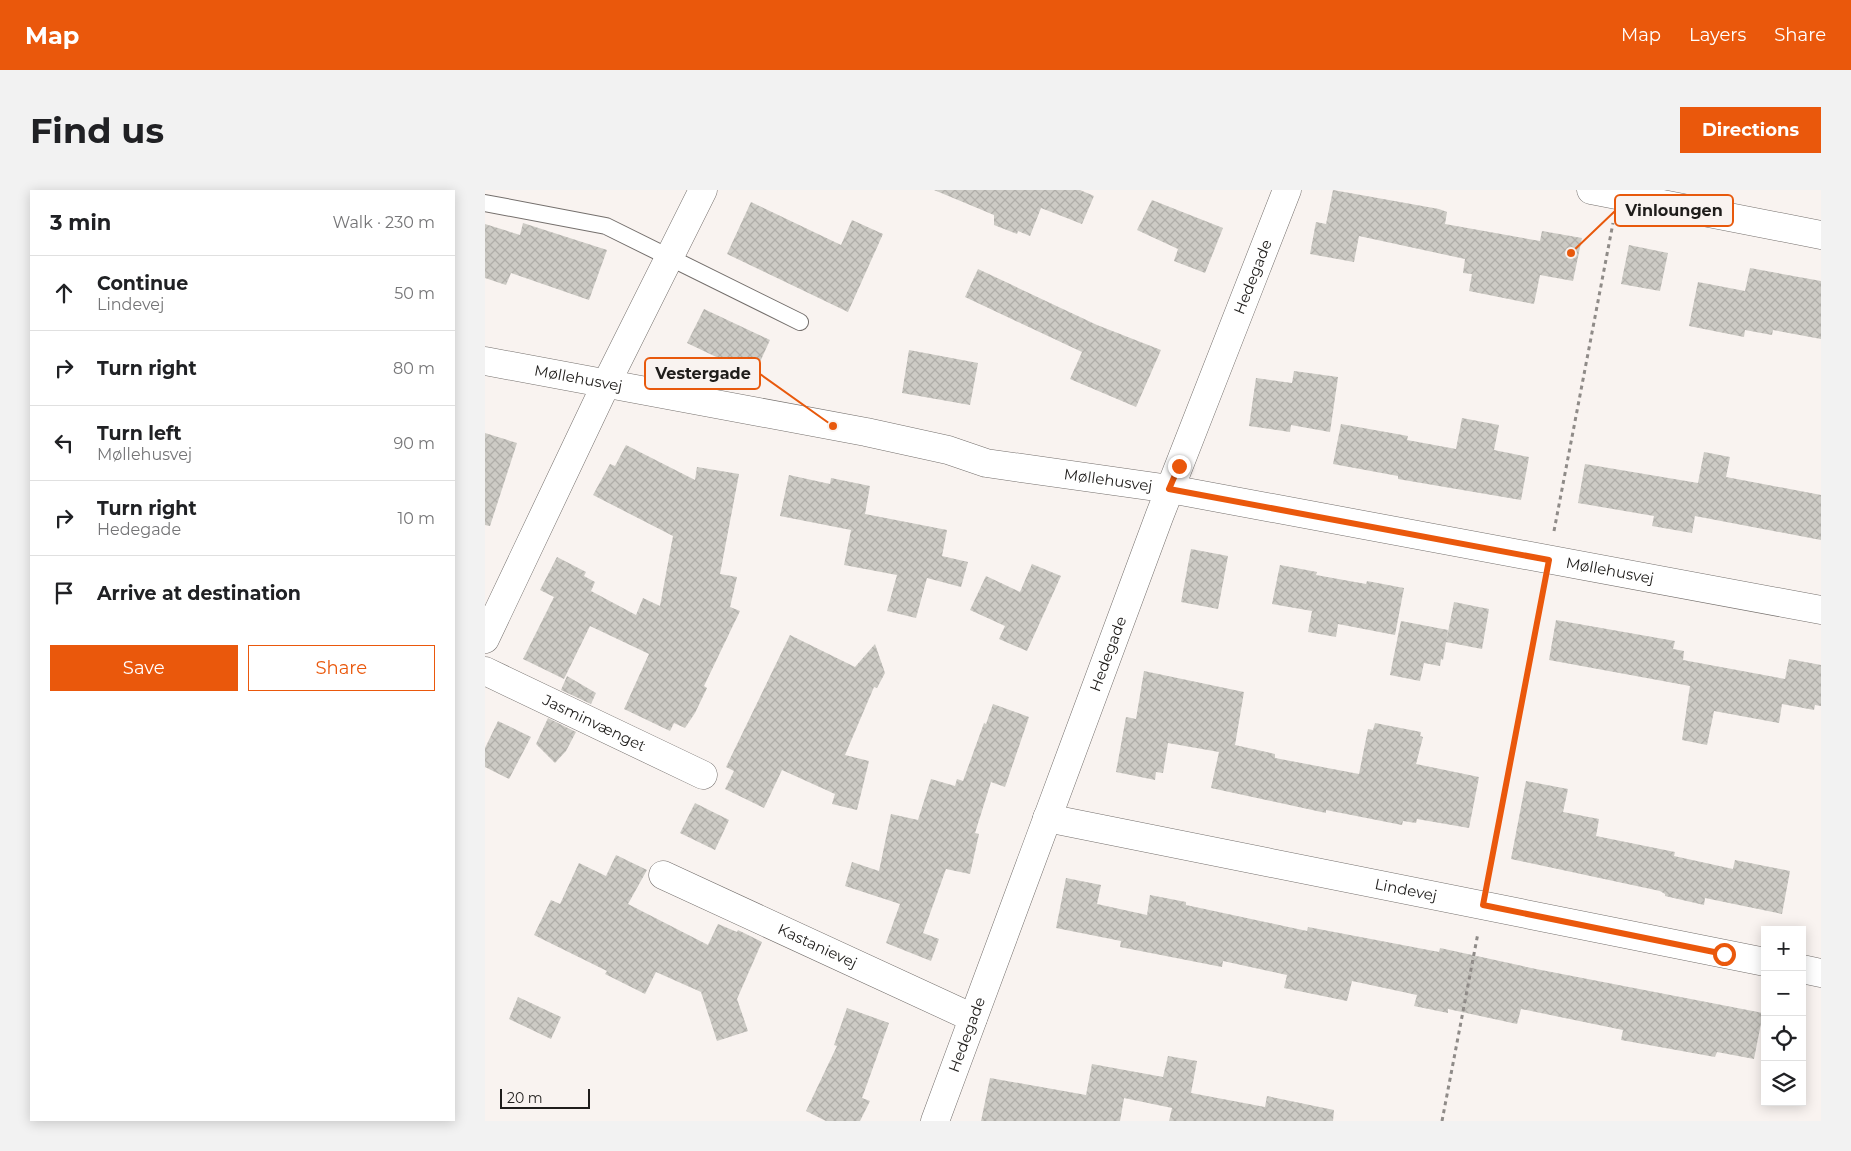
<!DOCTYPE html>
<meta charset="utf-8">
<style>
body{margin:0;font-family:Montserrat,sans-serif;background:#f2f2f2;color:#202124}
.controls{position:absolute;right:15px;bottom:15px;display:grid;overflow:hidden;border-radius:0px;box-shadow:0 2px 12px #0003}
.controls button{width:45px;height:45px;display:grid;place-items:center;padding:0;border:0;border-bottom:1px solid #e0e0e0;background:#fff;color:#202124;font:25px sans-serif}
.scale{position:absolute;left:15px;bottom:12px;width:90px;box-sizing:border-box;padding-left:5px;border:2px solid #1f1d1b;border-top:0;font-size:14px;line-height:18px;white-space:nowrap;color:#1f1d1b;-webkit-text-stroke:4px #f9f3f0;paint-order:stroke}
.stop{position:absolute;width:15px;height:15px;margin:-11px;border:4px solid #ea580c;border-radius:50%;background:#fff}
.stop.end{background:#ea580c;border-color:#fff;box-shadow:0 1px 5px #0008}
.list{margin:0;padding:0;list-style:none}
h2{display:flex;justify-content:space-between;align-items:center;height:65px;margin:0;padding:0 20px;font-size:21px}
h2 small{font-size:16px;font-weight:400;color:#757577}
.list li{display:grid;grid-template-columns:32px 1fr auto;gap:15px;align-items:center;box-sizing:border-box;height:75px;padding:0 20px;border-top:1px solid #e0e0e0}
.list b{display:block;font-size:19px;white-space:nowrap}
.list p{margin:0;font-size:16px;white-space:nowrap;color:#757577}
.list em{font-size:16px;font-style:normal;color:#757577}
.actions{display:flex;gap:10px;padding:15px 20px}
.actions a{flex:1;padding:11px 0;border:1px solid #ea580c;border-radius:0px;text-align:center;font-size:18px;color:#ea580c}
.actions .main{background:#ea580c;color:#fff}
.icon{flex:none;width:28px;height:28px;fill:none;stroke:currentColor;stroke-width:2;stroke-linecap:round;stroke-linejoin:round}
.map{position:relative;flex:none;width:1336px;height:931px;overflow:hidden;border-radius:0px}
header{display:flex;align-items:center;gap:30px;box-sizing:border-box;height:70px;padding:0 25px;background:#ea580c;color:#fff}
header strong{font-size:24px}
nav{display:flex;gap:28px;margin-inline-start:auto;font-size:18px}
.intro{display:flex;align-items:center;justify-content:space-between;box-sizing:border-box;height:120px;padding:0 30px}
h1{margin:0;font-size:35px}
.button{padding:12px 22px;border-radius:0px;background:#ea580c;color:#fff;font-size:18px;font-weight:700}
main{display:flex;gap:30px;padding:0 30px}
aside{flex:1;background:#fff;border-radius:0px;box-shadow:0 2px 12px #0003}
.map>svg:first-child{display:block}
.building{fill:url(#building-cross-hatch)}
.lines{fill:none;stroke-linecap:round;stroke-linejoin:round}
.lane-casing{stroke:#746f6c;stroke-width:18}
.street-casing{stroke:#746f6c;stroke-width:29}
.secondary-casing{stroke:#746f6c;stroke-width:29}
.path{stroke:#8f8b88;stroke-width:3;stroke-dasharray:4 4;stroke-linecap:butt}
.lane{stroke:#fff;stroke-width:16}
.street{stroke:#fff;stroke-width:28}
.secondary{stroke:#fff;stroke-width:28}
.route{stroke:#ea580c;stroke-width:6}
.labels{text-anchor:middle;stroke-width:4;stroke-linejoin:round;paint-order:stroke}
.street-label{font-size:15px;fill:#1f1d1b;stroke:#f9f3f0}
.leader{fill:none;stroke:#e8590c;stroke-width:2}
.callout-dot{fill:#e8590c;stroke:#f9f3f0;stroke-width:2}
.callout{fill:#f9f3f0;stroke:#e8590c;stroke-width:2}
.callout-label{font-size:16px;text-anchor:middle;font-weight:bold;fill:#1f1d1b}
</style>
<header>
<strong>Map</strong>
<nav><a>Map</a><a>Layers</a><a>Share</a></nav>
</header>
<div class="intro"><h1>Find us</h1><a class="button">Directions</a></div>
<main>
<aside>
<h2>3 min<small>Walk · 230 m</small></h2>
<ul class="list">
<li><svg class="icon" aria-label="ahead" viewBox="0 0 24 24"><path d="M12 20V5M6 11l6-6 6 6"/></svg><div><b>Continue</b><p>Lindevej</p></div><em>50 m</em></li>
<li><svg class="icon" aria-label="right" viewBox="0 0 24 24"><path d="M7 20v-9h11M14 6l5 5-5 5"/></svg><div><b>Turn right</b></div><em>80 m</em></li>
<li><svg class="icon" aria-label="left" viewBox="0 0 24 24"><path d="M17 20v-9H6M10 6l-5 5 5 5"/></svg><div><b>Turn left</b><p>Møllehusvej</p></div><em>90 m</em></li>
<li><svg class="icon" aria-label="right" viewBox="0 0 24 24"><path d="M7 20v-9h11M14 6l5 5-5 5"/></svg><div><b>Turn right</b><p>Hedegade</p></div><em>10 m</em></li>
<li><svg class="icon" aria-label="arrive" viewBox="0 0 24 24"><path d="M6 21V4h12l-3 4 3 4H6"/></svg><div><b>Arrive at destination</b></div></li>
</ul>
<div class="actions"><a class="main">Save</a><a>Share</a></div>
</aside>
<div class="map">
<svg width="1336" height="931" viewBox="0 0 1336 931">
<defs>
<pattern id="building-cross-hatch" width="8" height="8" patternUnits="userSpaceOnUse" patternTransform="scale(1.25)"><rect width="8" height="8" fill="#cdcbc5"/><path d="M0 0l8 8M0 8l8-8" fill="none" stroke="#b0aea9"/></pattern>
</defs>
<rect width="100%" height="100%" fill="#f9f3f0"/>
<path class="building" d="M449,0H595L609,6L597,34L556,18L545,46L533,41L532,44L509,35V25Z
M848,0L954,19L962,22L960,34L1055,51L1057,41L1097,48L1088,91L1055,85L1049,114L984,101L987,84L978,83L980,69L874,46L869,72L825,64L831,32L841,34Z
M667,10L738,38L720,83L689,71L693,59L652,40Z
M266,12L356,55L367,30L398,44L363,122L242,64Z
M38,33L122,60L104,110L26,83L21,95L0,88V34L35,45Z
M1144,55L1183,63L1175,101L1136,94Z
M1265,78L1336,91V149L1288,140L1287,145L1260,140L1259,147L1204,136L1213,92L1260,101Z
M493,79L612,135L676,160L651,217L585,189L597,162L480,107Z
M219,119L285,150L269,185L202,153Z
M424,160L493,173L485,215L417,203Z
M809,181L853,187L845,242L806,235L805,242L764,236L771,188L807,193Z
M977,228L1014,235L1009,260L1044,267L1036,310L913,289V286L848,274L856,234L923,246L922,250L971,259Z
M0,243L32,253L5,336L0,335Z
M141,255L210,290L212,277L254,284L235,384L252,387L245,417L255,421L219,496L222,498L210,523L200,538L189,533L185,541L139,519L164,464L105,436L79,489L38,469L69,407L55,400L72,367L101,382L99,386L110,392L106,401L151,425L158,408L175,416L188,346L108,305L125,274L130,276Z
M1219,262L1245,267L1241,287L1336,305V350L1210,326L1207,343L1167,336L1169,326L1093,313L1100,274L1213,293Z
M304,285L345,294L346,288L385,296L380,324L462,340L457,366L483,372L476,397L442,388L431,428L402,421L412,385L359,375L366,340L295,326Z
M706,359L743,366L733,419L696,412Z
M547,374L576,386L542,461L514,449L520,436L485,420L501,386L535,402Z
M795,375L832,382L831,385L881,394L882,391L919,398L910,445L853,434L851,447L823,442L827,421L787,414Z
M969,412L1004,419L997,459L961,452Z
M1071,430L1190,451L1188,459L1199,461L1198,470L1300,489L1304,469L1336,475V516L1330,515L1329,520L1297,514L1294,533L1229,521L1222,555L1197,550L1205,496L1064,470Z
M916,431L963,440L958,470L956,469L955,476L939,473L935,491L905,485Z
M305,445L370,477L390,454L400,483L392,498L389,497L360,565L384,571L372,620L347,614L350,604L297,580L279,618L240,599L249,581L241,577Z
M659,481L759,502L750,555L790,564V568L874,584L883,539L888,540L890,533L936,542L935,546L938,547L931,574L994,587L984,638L932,629L931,633L918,631L917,635L841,620V623L726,598L734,562L683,553L678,583L671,582L670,590L631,582L641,527L651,529Z
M82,486L111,503L106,514L76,500Z
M508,514L544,527L520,597L506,592L490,643L494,644L485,684L461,679L438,743L454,749L446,771L401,753L415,714L360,696L367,672L394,681L406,624L433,630L446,589L470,596L472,589L478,591L499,533L501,534Z
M63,528L91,542L81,561L70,573L51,554Z
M13,531L46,547L24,589L0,577V558Z
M1041,591L1083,599L1078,622L1114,629L1111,646L1190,662L1189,666L1248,679L1250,670L1305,681L1297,724L1220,708L1219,715L1180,706V704L1175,701L1026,669Z
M210,613L244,630L230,660L195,643Z
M131,665L162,680L143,714L223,755L233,734L252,742L253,740L277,752L252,809L263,841L232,851L216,802L171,782L160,804L120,784L122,781L49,745L66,710L75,714L94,673L121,686Z
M581,688L616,695L612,714L662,725L665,705L701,712V715L822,741L823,737L954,762L955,758L1051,779L1278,823L1269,869L1232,862L1230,867L1136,850L1138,840L1036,819L1032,834L963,819V823L929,816L932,805L867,791L862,811L799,798L802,785L738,771L737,777L635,757L636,751L571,738Z
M33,807L76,827L66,849L24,829Z
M362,818L404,833L377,908L385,911L375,931H341L321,921L352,856L349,855Z
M683,866L712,871L706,903L780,917L782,906L849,920L848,931H684L687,918L639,908L635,931H496L505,888L601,905L607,874L678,887Z"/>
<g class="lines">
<defs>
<path id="lane" d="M0,13L121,36L315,132"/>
<g id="street">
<path d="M1106,0L1336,45"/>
<path d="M0,449L121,194L218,0"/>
<path id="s1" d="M0,481L218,585"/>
<path id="s2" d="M562,628L1280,772"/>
<path id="s3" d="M178,685L488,828"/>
<path d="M1317,779L1336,783"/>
<path id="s4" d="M450,931L674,327L802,0"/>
</g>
<g id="secondary">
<path id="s5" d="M0,171L381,242L463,260L501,273L685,299L1336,420"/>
</g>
</defs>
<use href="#lane" class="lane-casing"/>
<use href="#street" class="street-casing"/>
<use href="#secondary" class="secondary-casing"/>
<path class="path" d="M1069,341L1128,33
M1003,687L1058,399
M957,931L993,743"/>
<use href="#lane" class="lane"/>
<use href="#street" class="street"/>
<use href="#secondary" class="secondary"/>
</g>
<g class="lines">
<path class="route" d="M694,276L684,299L1064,370L998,715L1239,764"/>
</g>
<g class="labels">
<g class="street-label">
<text dy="5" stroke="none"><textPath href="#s4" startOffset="902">Hedegade</textPath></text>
<text dy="5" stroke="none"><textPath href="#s5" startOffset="95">Møllehusvej</textPath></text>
<text dy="5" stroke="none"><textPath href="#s5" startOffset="635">Møllehusvej</textPath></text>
<text dy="5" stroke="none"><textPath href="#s5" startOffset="1145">Møllehusvej</textPath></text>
<text dy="5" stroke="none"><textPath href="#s4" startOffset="498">Hedegade</textPath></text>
<text dy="5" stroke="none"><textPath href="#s1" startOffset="121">Jasminvænget</textPath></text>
<text dy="5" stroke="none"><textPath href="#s2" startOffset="366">Lindevej</textPath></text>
<text dy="5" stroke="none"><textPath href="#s3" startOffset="170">Kastanievej</textPath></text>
<text dy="5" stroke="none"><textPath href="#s4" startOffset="92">Hedegade</textPath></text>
</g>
</g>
<path class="leader" d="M1086 63L1130 21M348 236L275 184"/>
<g class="callout-dot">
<circle cx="1086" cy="63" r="5"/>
<circle cx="348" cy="236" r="5"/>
</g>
<g class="callout">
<rect x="1130" y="5" width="118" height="31" rx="5"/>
<rect x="160" y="168" width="115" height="31" rx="5"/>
</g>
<g class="callout-label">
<text x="1189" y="26">Vinloungen</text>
<text x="218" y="189">Vestergade</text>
</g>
</svg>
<div class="controls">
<button>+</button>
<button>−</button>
<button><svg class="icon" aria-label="locate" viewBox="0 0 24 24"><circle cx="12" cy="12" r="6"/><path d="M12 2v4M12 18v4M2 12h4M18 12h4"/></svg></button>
<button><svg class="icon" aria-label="layers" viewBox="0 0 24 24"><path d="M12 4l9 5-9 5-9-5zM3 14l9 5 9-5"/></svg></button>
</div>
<div class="scale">20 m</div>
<div class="stop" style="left:1239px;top:764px"></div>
<div class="stop end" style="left:694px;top:276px"></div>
</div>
</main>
